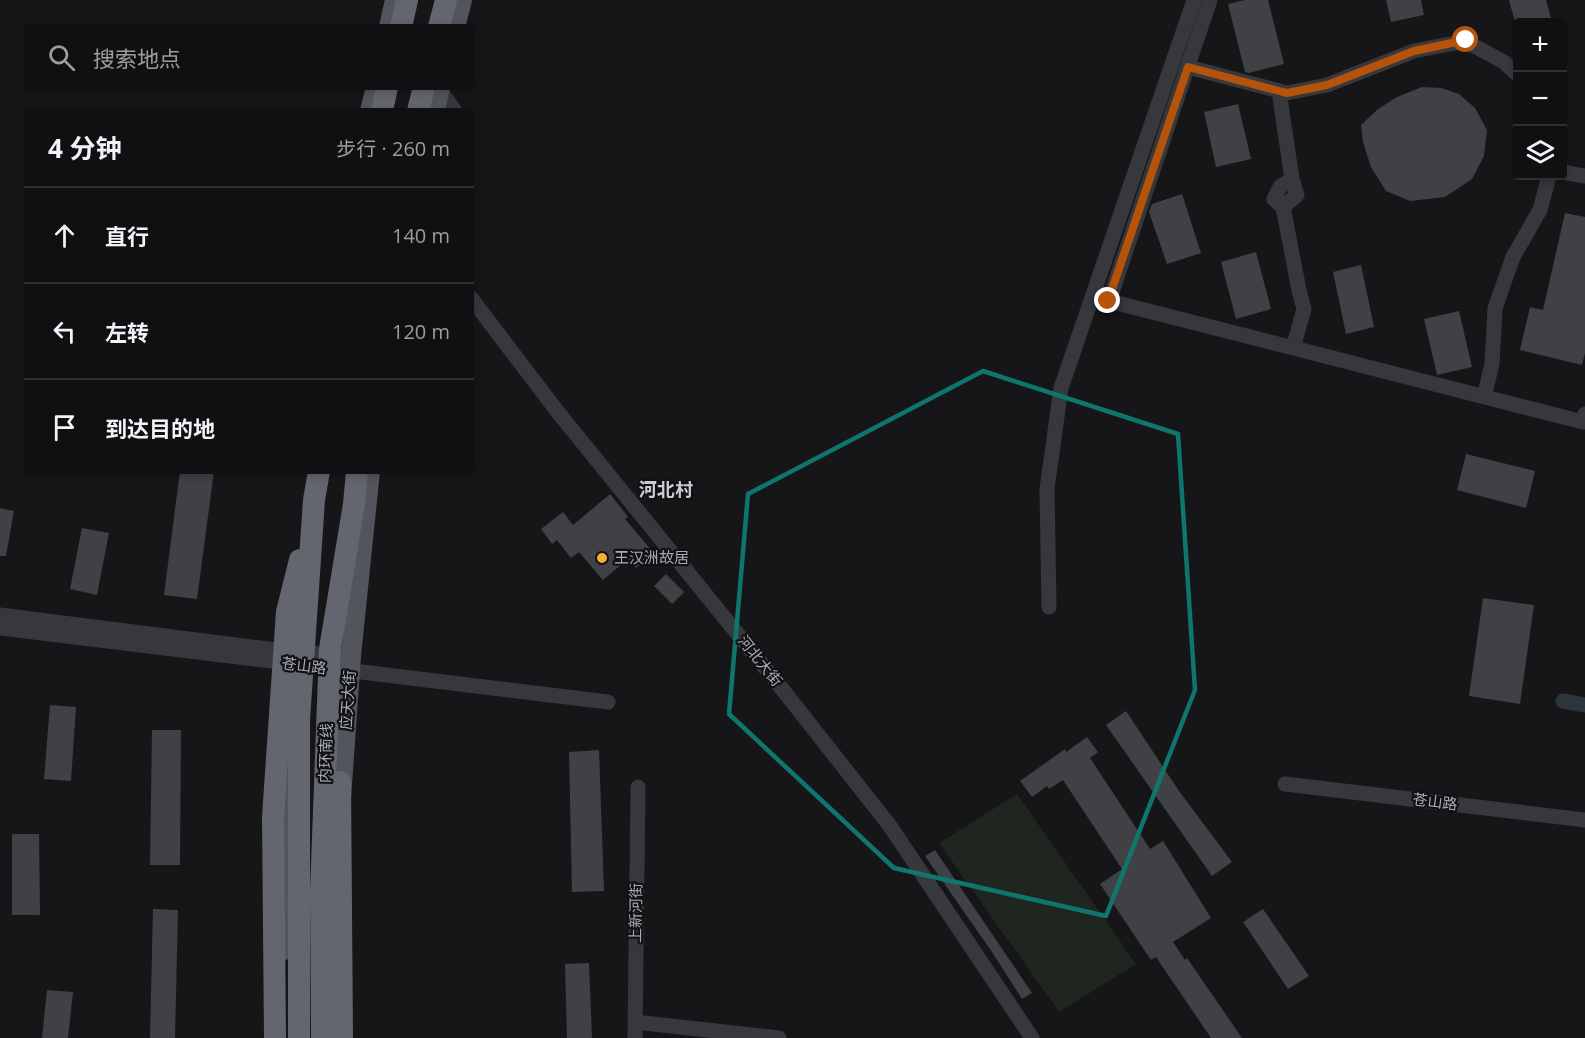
<!DOCTYPE html>
<html lang="zh">
<meta charset="utf-8">
<style>
body{margin:0;font-family:"Open Sans","Noto Sans SC",sans-serif;background:#19191b;color:#f1f3f6}
.controls{position:absolute;right:18px;top:18px;display:grid;overflow:hidden;border-radius:6px;box-shadow:0 3px 9px #0003}
.controls button{width:54px;height:54px;display:grid;place-items:center;padding:0;border:0;border-bottom:2px solid #303032;background:#101012;color:#f1f3f6;font:30px sans-serif}
.stop{position:absolute;width:18px;height:18px;margin:-14px;border:4px solid #b45309;border-radius:50%;background:#fff}
.stop.end{background:#b45309;border-color:#fff;box-shadow:0 2px 6px #0008}
.list{margin:0;padding:0;list-style:none}
h2{display:flex;justify-content:space-between;align-items:center;height:78px;margin:0;padding:0 24px;font-size:26px}
h2 small{font-size:20px;font-weight:400;color:#9c9d9f}
.list li{display:grid;grid-template-columns:39px 1fr auto;gap:18px;align-items:center;box-sizing:border-box;height:96px;padding:0 24px;border-top:2px solid #303032}
.list b{display:block;font-size:22px;white-space:nowrap}
.list em{font-size:20px;font-style:normal;color:#9c9d9f}
.icon{flex:none;width:33px;height:33px;fill:none;stroke:currentColor;stroke-width:2;stroke-linecap:round;stroke-linejoin:round}
.map{position:relative;flex:none;width:1585px;height:1038px;overflow:hidden}
.search{position:absolute;background:#101012;box-shadow:0 3px 9px #0003;left:24px;top:24px;width:450px;height:66px;display:flex;align-items:center;gap:15px;box-sizing:border-box;padding:0 21px;border-radius:6px;color:#9c9d9f;font-size:22px}
.panel{position:absolute;background:#101012;box-shadow:0 3px 9px #0003;left:24px;top:108px;width:450px;height:366px;border-radius:6px}
.map>svg:first-child{display:block}
.green{fill:#1e261f}
.lines{fill:none;stroke-linecap:round;stroke-linejoin:round}
.canal{stroke:#2c353c;stroke-width:15}
.building{fill:#404145}
.minor{stroke:#37383d;stroke-width:15}
.major{stroke:#53555c;stroke-width:20}
.highway{stroke:#63666e;stroke-width:22}
.highway-bridge{stroke:#63666e;stroke-width:22}
.route{stroke:#b45309;stroke-width:8}
.marked{fill:none;stroke:#0f766e;stroke-width:4.5;stroke-linejoin:round}
.poi-dot{fill:#f2b134;stroke:#111113;stroke-width:2}
.labels{text-anchor:middle;stroke-width:4.5;stroke-linejoin:round;paint-order:stroke}
.poi-label{font-size:15px;fill:#a8adb8;stroke:#111113;text-anchor:start}
.street-label{font-size:15px;fill:#a8adb8;stroke:#111113}
.quarter-label{font-size:18px;font-weight:bold;fill:#c9ccd4;stroke:#111113}
</style>
<div class="map">
<svg width="1585" height="1038" viewBox="0 0 1585 1038">
<rect width="100%" height="100%" fill="#161618"/>
<path class="green" d="M1017,794L1136,964L1059,1012L939,843Z"/>
<g class="lines">
<path class="canal" d="M1563,701L1585,705"/>
</g>
<path class="building" d="M1245,0H1268L1284,64L1249,73L1245,72L1228,4Z
M1386,0H1421L1424,15L1391,22Z
M1509,0H1546L1552,22H1515Z
M1422,87L1441,88L1459,94L1475,108L1487,130L1484,156L1472,179L1445,197L1410,201L1386,191L1371,167L1363,142L1361,125L1378,109L1397,97Z
M1238,104L1251,159L1216,167L1204,112Z
M1182,194L1201,253L1167,264L1149,212L1152,204Z
M1565,213L1585,217V353L1582,365L1520,350L1530,307L1543,310Z
M1256,252L1271,309L1236,319L1221,262Z
M1361,265L1374,327L1346,334L1333,272Z
M1459,311L1472,367L1437,375L1424,319Z
M1466,454L1535,471L1526,508L1457,490Z
M180,471H214L197,599L164,595Z
M610,494L628,517L625,519L654,553L636,568L628,559L603,580L579,552L571,558L557,540L552,544L541,529L563,512L573,525Z
M0,508L14,511L6,556H0Z
M82,528L109,533L97,595L70,589Z
M666,574L684,592L672,604L654,586Z
M1483,598L1534,605L1520,704L1469,696Z
M50,705L76,707L71,781L44,779Z
M1126,711L1179,791L1232,862L1212,876L1106,725Z
M152,730H181L180,865H150Z
M1087,737L1098,752L1090,758L1150,849L1163,841L1211,918L1173,942L1185,960L1187,958L1242,1038H1211L1156,957L1151,960L1100,884L1122,869L1063,780L1049,789L1047,786L1032,797L1020,781L1065,749L1066,752Z
M599,750L604,891L572,892L569,752Z
M12,834H39L40,915H12Z
M935,850L1032,993L1022,999L992,952L925,856Z
M153,909L178,910L175,1038H150Z
M1263,909L1309,976L1288,989L1243,922Z
M589,963L592,1038H567L565,964Z
M47,990L73,992L68,1038H42Z"/>
<g class="lines">
<path class="minor" d="M1210,0L1109,301L1583,422L1585,414
M1188,67L1287,93L1327,85L1414,51L1465,41L1504,62L1518,75
M440,90L455,111
M1279,91L1292,179L1280,187L1274,199L1283,207L1299,290L1304,309L1293,348
M1562,172L1585,176
M1283,207L1297,195L1292,179
M471,298L557,411L779,685L890,826L1032,1038
M1484,397L1492,364L1495,308L1513,257L1540,210L1549,176
M1049,607L1047,489L1061,388L1194,0
M0,615L292,652L339,655
M0,628L608,702
M1285,784L1585,820
M635,1022L779,1038
M635,1038L638,787"/>
<path class="major" d="M389,27L395,0
M455,27L462,0
M370,111L376,87
M435,111L440,87
M341,799L351,656L370,471
M285,950L288,761"/>
<path class="highway" d="M401,27L407,0
M439,27L446,0
M382,111L387,87
M418,111L424,87"/>
<path class="highway-bridge" d="M340,782L342,1038
M275,1038L273,817L287,612L300,560
M299,1038V720L314,500L319,471
M322,1038L321,892L330,649L354,504L357,471"/>
</g>
<g class="lines">
<path class="route" d="M1108,301L1188,67L1287,93L1327,85L1414,51L1466,40"/>
</g>
<path class="marked" d="M983,371L1178,434L1195,690L1106,916L894,868L729,714L748,494Z"/>
<circle class="poi-dot" cx="602" cy="558" r="6"/>
<g class="labels">
<g class="poi-label">
<text x="614" y="563">王汉洲故居</text>
</g>
<g class="street-label">
<text transform="translate(760 661) rotate(51)" y="5">河北大街</text>
<text transform="translate(304 666) rotate(7)" y="5">苍山路</text>
<text transform="translate(348 700) rotate(-86)" y="5">应天大街</text>
<text transform="translate(326 753) rotate(-88)" y="5">内环南线</text>
<text transform="translate(1435 802) rotate(7)" y="5">苍山路</text>
<text transform="translate(636 913) rotate(-89)" y="5">上新河街</text>
</g>
<g class="quarter-label">
<text x="666" y="496">河北村</text>
</g>
</g>
</svg>
<div class="controls">
<button>+</button>
<button>−</button>
<button><svg class="icon" aria-label="layers" viewBox="0 0 24 24"><path d="M12 4l9 5-9 5-9-5zM3 14l9 5 9-5"/></svg></button>
</div>
<div class="stop" style="left:1466px;top:40px"></div>
<div class="stop end" style="left:1108px;top:301px"></div>
<div class="search"><svg class="icon" aria-label="search" viewBox="0 0 24 24"><circle cx="10" cy="10" r="6"/><path d="M15 15l6 6"/></svg>搜索地点</div>
<section class="panel">
<h2>4 分钟<small>步行 · 260 m</small></h2>
<ul class="list">
<li><svg class="icon" aria-label="ahead" viewBox="0 0 24 24"><path d="M12 20V5M6 11l6-6 6 6"/></svg><div><b>直行</b></div><em>140 m</em></li>
<li><svg class="icon" aria-label="left" viewBox="0 0 24 24"><path d="M17 20v-9H6M10 6l-5 5 5 5"/></svg><div><b>左转</b></div><em>120 m</em></li>
<li><svg class="icon" aria-label="arrive" viewBox="0 0 24 24"><path d="M6 21V4h12l-3 4 3 4H6"/></svg><div><b>到达目的地</b></div></li>
</ul>
</section>
</div>
